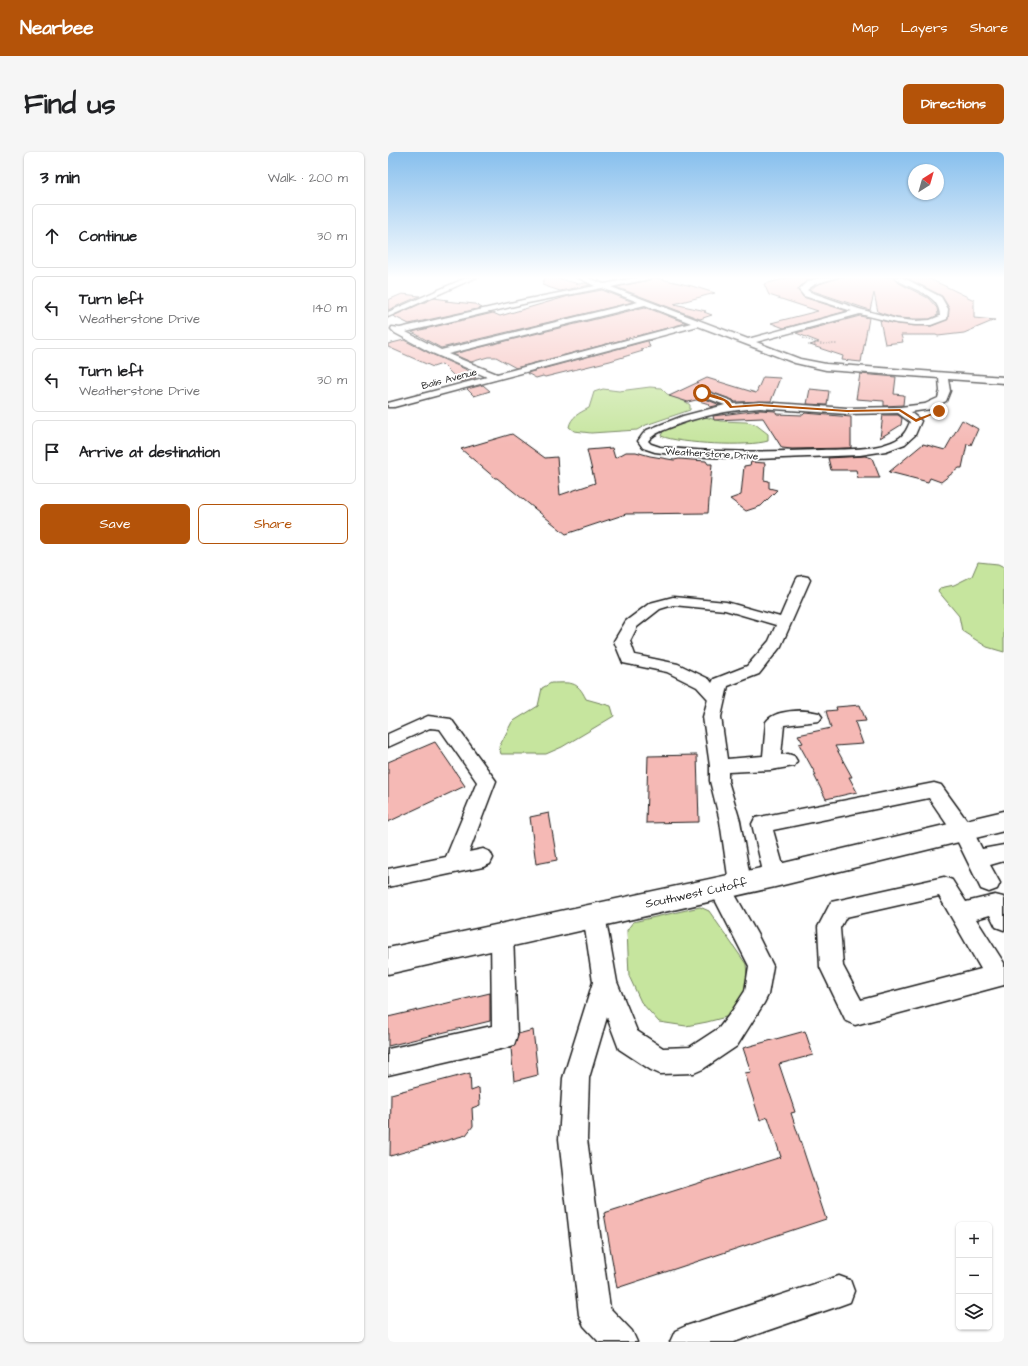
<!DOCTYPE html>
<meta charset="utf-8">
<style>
body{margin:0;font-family:"Architects Daughter",sans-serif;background:#f6f6f6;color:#202124}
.controls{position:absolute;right:12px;bottom:12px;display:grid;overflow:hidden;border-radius:6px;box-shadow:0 1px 3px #0004}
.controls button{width:36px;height:36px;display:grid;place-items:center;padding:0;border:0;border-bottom:1px solid #e0e0e0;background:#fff;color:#202124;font:20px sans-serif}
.compass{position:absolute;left:520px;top:12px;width:36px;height:36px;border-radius:50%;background:#fff;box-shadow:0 1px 3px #0004;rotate:37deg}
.stop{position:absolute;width:12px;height:12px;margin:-9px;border:3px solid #b45309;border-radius:50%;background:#fff}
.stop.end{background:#b45309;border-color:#fff;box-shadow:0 1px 4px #0008}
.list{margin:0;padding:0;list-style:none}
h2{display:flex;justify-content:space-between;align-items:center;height:52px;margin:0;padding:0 16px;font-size:17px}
h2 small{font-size:13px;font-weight:400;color:#757577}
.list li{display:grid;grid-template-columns:26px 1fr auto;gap:12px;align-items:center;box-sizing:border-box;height:64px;margin:0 8px 8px;padding:0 8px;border:1px solid #e0e0e0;border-radius:6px}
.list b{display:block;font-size:15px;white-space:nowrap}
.list p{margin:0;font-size:13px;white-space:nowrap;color:#757577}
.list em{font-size:13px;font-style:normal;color:#757577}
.actions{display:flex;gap:8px;padding:12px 16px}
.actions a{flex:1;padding:9px 0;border:1px solid #b45309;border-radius:6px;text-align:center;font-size:14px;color:#b45309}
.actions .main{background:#b45309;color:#fff}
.icon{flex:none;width:22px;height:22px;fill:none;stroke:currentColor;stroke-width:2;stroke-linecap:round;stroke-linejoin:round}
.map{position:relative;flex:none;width:616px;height:1190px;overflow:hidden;border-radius:6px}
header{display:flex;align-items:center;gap:24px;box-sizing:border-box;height:56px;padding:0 20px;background:#b45309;color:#fff}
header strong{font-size:19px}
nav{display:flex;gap:22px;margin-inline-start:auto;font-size:14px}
.intro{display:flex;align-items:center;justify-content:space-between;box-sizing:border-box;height:96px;padding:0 24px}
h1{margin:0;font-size:28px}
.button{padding:10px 18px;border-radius:6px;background:#b45309;color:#fff;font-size:14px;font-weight:700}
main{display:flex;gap:24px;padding:0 24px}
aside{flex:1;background:#fff;border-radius:6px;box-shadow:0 1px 3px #0004}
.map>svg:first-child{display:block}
.green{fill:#c6e59e;stroke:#71805d}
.building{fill:#f5b9b5;stroke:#1c1c1c}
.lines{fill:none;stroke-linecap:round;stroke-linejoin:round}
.minor-casing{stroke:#1c1c1c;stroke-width:3}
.major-casing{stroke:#1c1c1c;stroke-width:3}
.path{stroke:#1c1c1c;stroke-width:1;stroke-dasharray:1.5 1.5;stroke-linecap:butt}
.minor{fill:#fff;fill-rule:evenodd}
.major{fill:#fff;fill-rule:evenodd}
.route{fill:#b45309}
.labels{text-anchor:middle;stroke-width:3.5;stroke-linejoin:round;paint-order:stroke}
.far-street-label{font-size:10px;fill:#1c1c1c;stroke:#fff}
.street-label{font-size:12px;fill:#1c1c1c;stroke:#fff}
</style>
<header>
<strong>Nearbee</strong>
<nav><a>Map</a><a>Layers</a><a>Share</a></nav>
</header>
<div class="intro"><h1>Find us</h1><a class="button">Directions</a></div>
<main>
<aside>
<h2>3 min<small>Walk · 200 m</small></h2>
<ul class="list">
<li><svg class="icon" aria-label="ahead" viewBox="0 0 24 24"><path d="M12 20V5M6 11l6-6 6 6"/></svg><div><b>Continue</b></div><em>30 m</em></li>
<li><svg class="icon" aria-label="left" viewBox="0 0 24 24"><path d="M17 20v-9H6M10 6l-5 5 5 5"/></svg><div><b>Turn left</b><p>Weatherstone Drive</p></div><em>140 m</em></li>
<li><svg class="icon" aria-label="left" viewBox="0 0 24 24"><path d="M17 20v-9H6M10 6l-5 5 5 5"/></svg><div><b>Turn left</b><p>Weatherstone Drive</p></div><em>30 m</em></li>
<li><svg class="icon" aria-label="arrive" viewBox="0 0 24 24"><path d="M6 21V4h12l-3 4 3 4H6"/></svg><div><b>Arrive at destination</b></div></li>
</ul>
<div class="actions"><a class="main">Save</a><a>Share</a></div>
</aside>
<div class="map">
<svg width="616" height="1190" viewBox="0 0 616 1190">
<rect width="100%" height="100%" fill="#fff"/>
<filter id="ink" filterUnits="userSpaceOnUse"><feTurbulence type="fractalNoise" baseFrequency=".025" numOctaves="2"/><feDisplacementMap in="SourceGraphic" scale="8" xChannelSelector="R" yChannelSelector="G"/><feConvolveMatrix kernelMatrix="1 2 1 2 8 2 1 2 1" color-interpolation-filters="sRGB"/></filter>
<g filter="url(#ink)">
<path class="green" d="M262,235L273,236L279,242L298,250L302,253V258L258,273L249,278L203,281L186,279L181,275C183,265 191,261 201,256L206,240L215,237L231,239Z
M317,265L332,269L358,270L367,272L380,282V289C360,295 293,292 273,284L275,279L304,268Z
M590,410L610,412L616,415V500L599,495L574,479L571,464L550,439L552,436L566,433L584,424Z
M163,531C183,531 189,528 198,547L223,554L226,564L174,595L158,602H113L111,595L124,570L150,554L154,536Z
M312,755L321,759L358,812L360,835L354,851L338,865L319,870L298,874L271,870L253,850L241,824L239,778L245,770Z"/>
<path class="building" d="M157,125H165L191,132L198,131L202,133L172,139L154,133Z
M265,125L304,134L327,141L286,152L318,159L316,160L324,163L312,167L228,135L261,128Z
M404,125H429L418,129L410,137L415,145L459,159L396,176L383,171L430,159L381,143L376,132Z
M451,125H505L511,131L540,146L549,156L550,163L542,167H527L509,166L490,160L486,141L482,158L422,138L428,133Z
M517,125H537L557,134L586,148V166L607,168L576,181L550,184L548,183H513L515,190L497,192L492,168L509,172L543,174L560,167L561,156L554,144Z
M214,138L245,150L53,196L24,180L105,161L112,164L181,144Z
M14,142L32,144L0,158V148Z
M46,146L60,148L57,149L87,152L94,156L21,172L5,164Z
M257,155L298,171L128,216L108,205H100L83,210L65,202Z
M472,164L481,166L473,210L454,208L455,204L422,193L431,190L408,181Z
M16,188L41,201L77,217L88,226L72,230L54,212L45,215L0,195V192Z
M263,188L260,189L262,195L252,197L255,199L222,209L157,225L155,224L148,226L139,221Z
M472,222L508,225L506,242L516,243L515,253L496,254V249L468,247Z
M375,225L392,226L383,249L347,250L345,248L315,237L308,241L310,244L332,253L322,255L321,252L308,248L300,250L281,244L319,226L368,241Z
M95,233L102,239L86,244L79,237Z
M422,237L441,239L439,253L419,252Z
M372,258L387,259L389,262L415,263L417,261L463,265V296L404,297L394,296L375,266L326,268L325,264Z
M495,263H510L514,266L513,273L492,286Z
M574,268L590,277L583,293L579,292L574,316H571L553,330L542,326L540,330L501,320L535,292L557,298Z
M124,282L157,306L169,305L172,343L207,331L199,298L224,296L227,306L238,300H248L262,304L286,308L291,307L318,309L320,312H324L320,361L238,362L178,382L109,326H107L73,297Z
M477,304L484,306L492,326H470L468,318H443L440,306Z
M363,310L377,311L376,328L381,329V336L389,338L373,354L358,359L342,347L353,343L356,314L362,313Z
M472,553L478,569L467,570L475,592L447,594L464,625H461L469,640L438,647L426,623H428L411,592L415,591L410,583L443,576L438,559L449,558L448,555Z
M47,590L77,634L0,670V610Z
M309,603L311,670L258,671L260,604Z
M161,661L169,708L148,712L142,665Z
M102,841V869L0,894V865Z
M145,878L150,923L126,929L123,896L127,893L130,882Z
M417,879L425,903L391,912L407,960L403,961L438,1067L229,1136L216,1061L393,1005L380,965L372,968L357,921L363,920L355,896Z
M82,921L83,939L91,936L92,953L84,956L85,974L78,983L2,1004L3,942Z"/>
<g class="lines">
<defs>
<path id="minor" d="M80,125H89L0,165V160Z
M189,125H198L216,132L251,125H264L261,127L223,135L360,187L464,159L416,144L411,138C420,125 436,125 450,125L427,132L419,138L422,140L471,157L509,167L527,169L542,168L552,164C552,140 520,138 506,125H514L553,145L560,157L559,167L543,173H527L509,171L472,162L368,190L412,207L438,212L616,225V231L560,227L562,239L558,249L543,257L522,260L533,269L527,283L517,292L498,299L472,303L366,307L299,304L267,300L255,296L250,289L255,282L259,278L295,264L337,253L311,243L309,241L314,238L344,249L346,252L372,250L459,256L512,255L537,252L550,246L552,239L551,226L438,218L407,211L310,174L6,255H0V251L99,225L42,200L7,181L3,177L4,175L12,176L135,148L207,134ZM214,136L250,150L53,198L18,180L135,152ZM257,153L303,171L109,222L60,202ZM372,256L459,262L510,261L522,270C519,277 516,284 508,288C486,299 457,297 433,298C379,300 326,301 272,295L263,292L260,289C265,282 274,279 281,276C311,264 340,258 372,256Z
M415,424L420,425L422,428L393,494L371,522L340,534L333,565L339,607L375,604L378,570C386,557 418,557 431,561L434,565L431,569L396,573L393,603L400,602L406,604L409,609L406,614L383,618L340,620V629L352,669L363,731L360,737L352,740L344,737L341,731L332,669L322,629V614L315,565L320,547L309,535L279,520L235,511L226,489L238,469L262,451L285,445L338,450L392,465L408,428L410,425ZM285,453L337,458L388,473L381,489L359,514L326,527L324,531L321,527L290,512L247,503L242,489L249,475L272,457Z
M40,564L63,567L108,629L81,700L95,697L102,700L105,706L102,712L95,715L0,735V717L58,705L89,630L52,577L42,576L0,595V582Z
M546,631L553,633L582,673L594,697L616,693V709L602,713L612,731L609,737L601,740L593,737L567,684L541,646L385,678L398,724L394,730L387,733L380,730L376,724L364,672L367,666Z
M556,725L564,728L578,750L607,743L615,745L616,748V778L608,775L602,763L588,767L616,811V833L467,873L458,869L432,815L430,775L443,750ZM551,744L593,817L473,848L455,814L452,776L458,765Z
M332,727L340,730L369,782L385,814L380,843L376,851L349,894L315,917L306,921L272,922L263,918L231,897L219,865L201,926L199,987L222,1156L244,1179L249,1190H211L196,1174L191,1163L171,987L175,926L205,830L195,763L198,756L206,753L214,756L217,763L229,830L249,879L275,896L302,895L331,876L344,859L357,839L361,814L321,736L324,730Z
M114,773L122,776L125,783L129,884L126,893L117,896L0,923V897L104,874L103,783L106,776Z
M451,1124L462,1128L466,1139L462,1150L451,1154L346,1190H282L287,1179L298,1174Z"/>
<path id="major" d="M616,659V679L387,735L0,822V796L387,713Z"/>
</defs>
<use href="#minor" class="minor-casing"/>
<use href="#major" class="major-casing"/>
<path class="path" d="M415,186L432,192H449
M420,193H429"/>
<use href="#minor" class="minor"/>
<use href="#major" class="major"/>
</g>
</g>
<linearGradient id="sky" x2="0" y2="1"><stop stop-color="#87bfed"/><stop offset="0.43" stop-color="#fff"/><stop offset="1" stop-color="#fff" stop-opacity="0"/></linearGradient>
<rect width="616" height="292" fill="url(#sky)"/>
<path class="route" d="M314,240C322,242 341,245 344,254L372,252L459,258L512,257L528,267L550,259H553L528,270L511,259L459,260L372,254L342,256L336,249L312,242Z"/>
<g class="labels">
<g class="far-street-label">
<text transform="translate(61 226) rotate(-15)" y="4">Balis Avenue</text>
<text transform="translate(324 301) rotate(3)" y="4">Weatherstone Drive</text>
</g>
<g class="street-label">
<text transform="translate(308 741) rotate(-12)" y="4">Southwest Cutoff</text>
</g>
</g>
</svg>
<div class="controls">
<button>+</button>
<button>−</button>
<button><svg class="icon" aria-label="layers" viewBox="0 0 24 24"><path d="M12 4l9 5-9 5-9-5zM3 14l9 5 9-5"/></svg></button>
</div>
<svg class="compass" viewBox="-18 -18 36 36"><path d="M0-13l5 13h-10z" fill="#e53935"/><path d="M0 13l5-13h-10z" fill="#757577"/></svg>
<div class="stop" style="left:314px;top:241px"></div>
<div class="stop end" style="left:551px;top:259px"></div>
</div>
</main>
